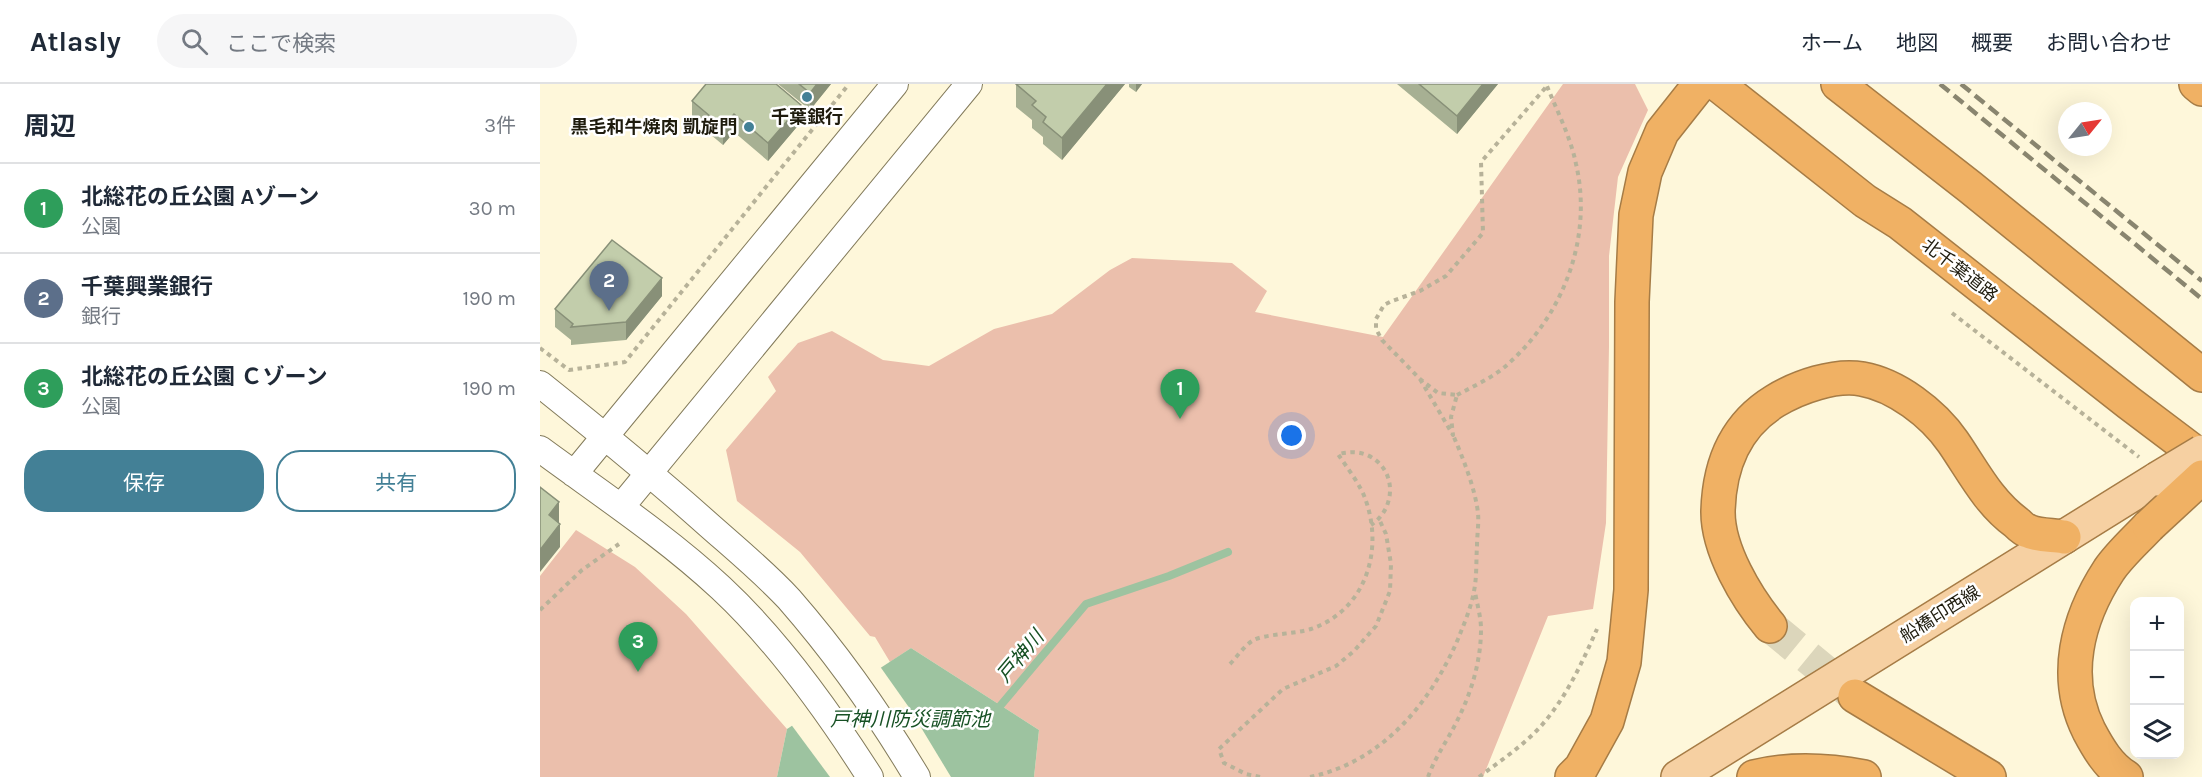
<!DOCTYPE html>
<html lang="ja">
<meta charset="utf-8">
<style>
body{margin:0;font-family:Karla,"Noto Sans JP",sans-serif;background:#f6f6f7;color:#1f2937}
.controls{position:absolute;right:18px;bottom:18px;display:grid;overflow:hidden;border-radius:12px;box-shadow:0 6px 24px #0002}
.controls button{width:54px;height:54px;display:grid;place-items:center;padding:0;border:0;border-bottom:2px solid #e0e1e3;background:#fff;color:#1f2937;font:30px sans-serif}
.compass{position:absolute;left:1518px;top:18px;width:54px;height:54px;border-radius:50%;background:#fff;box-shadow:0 6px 24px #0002;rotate:60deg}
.you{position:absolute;left:752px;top:352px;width:21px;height:21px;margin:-15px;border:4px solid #fff;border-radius:50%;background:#1a73e8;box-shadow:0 0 0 9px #1a73e833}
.badge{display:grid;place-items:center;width:39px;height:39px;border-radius:50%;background:#438096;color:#fff;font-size:20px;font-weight:700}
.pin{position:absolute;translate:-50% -50px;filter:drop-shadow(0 2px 3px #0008)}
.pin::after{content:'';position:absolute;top:32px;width:21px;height:18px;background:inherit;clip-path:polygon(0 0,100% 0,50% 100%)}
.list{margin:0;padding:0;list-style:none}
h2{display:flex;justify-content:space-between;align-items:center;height:78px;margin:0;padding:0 24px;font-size:26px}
h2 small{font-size:20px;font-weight:400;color:#747a83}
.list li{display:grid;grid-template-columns:39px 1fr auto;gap:18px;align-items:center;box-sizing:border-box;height:90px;padding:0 24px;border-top:2px solid #e0e1e3}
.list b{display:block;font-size:22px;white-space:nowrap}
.list p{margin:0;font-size:20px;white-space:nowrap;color:#747a83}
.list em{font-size:20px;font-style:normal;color:#747a83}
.actions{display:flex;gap:12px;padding:18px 24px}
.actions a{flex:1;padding:14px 0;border:2px solid #438096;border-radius:24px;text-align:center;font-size:21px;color:#438096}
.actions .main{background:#438096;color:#fff}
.icon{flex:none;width:33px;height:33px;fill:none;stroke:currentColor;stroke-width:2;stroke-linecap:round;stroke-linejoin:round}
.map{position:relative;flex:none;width:1662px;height:693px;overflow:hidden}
header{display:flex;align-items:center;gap:36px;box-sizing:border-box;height:84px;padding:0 30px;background:#fff;border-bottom:2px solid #e0e1e3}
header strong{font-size:28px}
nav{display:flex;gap:33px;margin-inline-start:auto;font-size:21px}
.search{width:420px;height:54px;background:#f6f6f7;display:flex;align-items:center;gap:15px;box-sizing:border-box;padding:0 21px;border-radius:33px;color:#747a83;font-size:22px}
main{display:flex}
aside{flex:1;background:#fff}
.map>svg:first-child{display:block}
.green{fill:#ebbfac}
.water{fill:#9dc3a0}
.pier{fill:#fef7da}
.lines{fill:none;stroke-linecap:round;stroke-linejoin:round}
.stream{stroke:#9dc3a0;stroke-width:8}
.highway-tunnel{stroke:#dcd6bb;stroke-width:33;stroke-dasharray:33 16;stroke-linecap:butt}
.minor-casing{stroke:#837b5b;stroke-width:28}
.major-casing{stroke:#a67c46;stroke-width:36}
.highway-casing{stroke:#a67c46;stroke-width:36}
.path{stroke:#b7b299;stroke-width:4;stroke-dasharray:4.5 4.5;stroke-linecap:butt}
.minor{stroke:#fff;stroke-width:26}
.major{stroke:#f6d0a2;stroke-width:33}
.highway{stroke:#f0b164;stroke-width:33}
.rail{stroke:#89856f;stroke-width:4.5;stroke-dasharray:12 6;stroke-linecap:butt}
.major-bridge-casing{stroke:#a67c46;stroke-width:36;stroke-linecap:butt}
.highway-bridge-casing{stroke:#a67c46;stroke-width:36;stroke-linecap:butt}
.major-bridge{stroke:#f6d0a2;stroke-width:33}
.highway-bridge{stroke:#f0b164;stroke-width:33}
.wall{fill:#a7b093}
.shaded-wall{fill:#889078}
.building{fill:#c2cdab;stroke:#889078;stroke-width:1.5}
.poi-dot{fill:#438096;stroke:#fff;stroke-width:2}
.labels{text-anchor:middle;stroke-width:5;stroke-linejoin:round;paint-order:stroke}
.poi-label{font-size:18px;font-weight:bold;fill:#1e1b0d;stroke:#fff}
.street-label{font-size:18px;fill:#1e1b0d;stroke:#fff}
.water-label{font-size:20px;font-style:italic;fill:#175124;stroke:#fff}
</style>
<header>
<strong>Atlasly</strong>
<div class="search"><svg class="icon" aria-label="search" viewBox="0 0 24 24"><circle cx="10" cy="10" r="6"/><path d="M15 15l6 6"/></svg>ここで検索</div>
<nav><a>ホーム</a><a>地図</a><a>概要</a><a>お問い合わせ</a></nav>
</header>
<main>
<aside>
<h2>周辺<small>3件</small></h2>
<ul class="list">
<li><span class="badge" style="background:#2e9e5b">1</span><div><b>北総花の丘公園 Aゾーン</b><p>公園</p></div><em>30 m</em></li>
<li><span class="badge" style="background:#5c6f8a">2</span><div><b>千葉興業銀行</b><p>銀行</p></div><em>190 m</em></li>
<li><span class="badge" style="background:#2e9e5b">3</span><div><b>北総花の丘公園 Ｃゾーン</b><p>公園</p></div><em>190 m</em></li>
</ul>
<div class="actions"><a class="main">保存</a><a>共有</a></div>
</aside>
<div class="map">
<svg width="1662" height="693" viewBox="0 0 1662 693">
<rect width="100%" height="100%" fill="#fef7da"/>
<path class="green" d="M1023,0H1095L1108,26L1078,93L1069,172V262L1066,439L1053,525L1008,532L943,693H494L499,646L371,564L350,578L335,553L330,552L260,468L197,417L186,366L236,307L228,293L258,259L292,247L343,276L389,282L454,245L512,230L570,186L592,174L692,179L727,207L715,228L843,253Z
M36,446L95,483L146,530L247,645L237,693H0V492Z"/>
<path class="water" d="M371,564L499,646L494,693H237L247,645Z"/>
<path class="pier" d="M339,581L368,622L411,693H290L250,639Z"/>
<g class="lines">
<path class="stream" d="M455,628L546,520L629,492L688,468"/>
<path class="highway-tunnel" d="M1230,542L1315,612"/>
<defs>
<path id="minor" d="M0,300C55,344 109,388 162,435C191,461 222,486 249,515C297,570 340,631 377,693
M0,365C61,410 125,452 181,504C238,557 288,627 330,693
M34,390L355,0
M81,423L429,0"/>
<path id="major" d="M1138,693L1617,395"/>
<path id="highway" d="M1177,0L1325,117L1360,139L1589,319L1662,374
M1298,0L1430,103L1662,291
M1656,0L1662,5
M1230,542C1206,513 1178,466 1178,428C1179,382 1194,342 1235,317C1258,303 1295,290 1322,295C1356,301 1393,329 1413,358C1433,387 1448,418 1477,439C1480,442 1484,446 1488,447C1498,452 1513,451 1524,453
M1315,612L1449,693
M1032,693L1041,684L1067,637L1084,578L1091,506L1092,218L1096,131L1105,88L1122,48L1160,0
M1214,693C1250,684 1288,686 1324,693
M1586,693C1569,683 1558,664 1549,647C1522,593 1537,535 1569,486C1580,470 1596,456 1609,442"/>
</defs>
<use href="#minor" class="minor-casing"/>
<use href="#major" class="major-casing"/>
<use href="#highway" class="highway-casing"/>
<path class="path" d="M1412,229L1599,373
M0,264L29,286L85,278L309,0
M880,295L913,351L911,333L917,311L898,309L880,295L842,256L836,245V235L844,221L852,217L880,207L906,192L943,149L941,78L1007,2
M917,311C934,302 954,293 968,280C1024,230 1053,153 1036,80C1031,54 1017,27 1007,2L1009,0
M0,526L42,486L79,460
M690,580C697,573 704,562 712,557C722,550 756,550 771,545C824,527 844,469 826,417C821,401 807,384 798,370C808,368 817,367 827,371C857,384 857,424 831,441
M720,693L706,690L684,679L679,665L743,605L796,582L814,567L836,542L850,507L851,480L846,450L839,435
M770,693C842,678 890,620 918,555C924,540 931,524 934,507C937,493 936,476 937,462C937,451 939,440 938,429C935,404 923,374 913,351
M888,693C896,671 908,656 918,635C932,607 941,576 941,545C941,533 937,520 935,508
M939,693C960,677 983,662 1001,642C1026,614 1042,579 1057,545"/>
<use href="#minor" class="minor"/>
<use href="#major" class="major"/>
<use href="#highway" class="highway"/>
<path class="rail" d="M1400,0L1662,215
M1421,0L1662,197"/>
<defs>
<path id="major-bridge" d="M1617,395L1662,368"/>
<path id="highway-bridge" d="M1609,442L1662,393"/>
</defs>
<use href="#major-bridge" class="major-bridge-casing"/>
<use href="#highway-bridge" class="highway-bridge-casing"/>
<use href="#major-bridge" class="major-bridge"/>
<use href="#highway-bridge" class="highway-bridge"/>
</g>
<path class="wall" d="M238,0H291L270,26Z
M476,0H585L522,76L503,60V53L492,44V36L476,23Z
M589,0H602L596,8L589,3Z
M857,0H958L917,50Z
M152,17L261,38L228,77L194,48L183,61L152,35Z
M122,212L86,256L31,261V256L15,243V225Z"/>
<path class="shaded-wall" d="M277,0H291L270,26V9Z
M567,0H585L522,76V54Z
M596,0H602L596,8Z
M943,0H958L917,50V32Z
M261,21V38L228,77V59Z
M194,30V48L183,61V43Z
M122,194V212L86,256V238Z
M19,418V441L9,431Z
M20,440V463L0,488V466Z"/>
<path class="building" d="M166,0H236L261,21L228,59L194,30L183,43L152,17Z
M259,0H277L270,9Z
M476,0H567L522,54L503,38L506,33L492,21L496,17Z
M879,0H943L917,32Z
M72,156L122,194L86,238L31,243L33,240L15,225Z
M0,403L19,418L9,431L20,440L0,466Z"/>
<g class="poi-dot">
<circle cx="267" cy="13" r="6"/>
<circle cx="209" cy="43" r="6"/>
</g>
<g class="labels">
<g class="poi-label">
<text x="267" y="39">千葉銀行</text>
<text x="197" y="49" text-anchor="end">黒毛和牛焼肉 凱旋門</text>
</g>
<g class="street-label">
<text transform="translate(1420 186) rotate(38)" y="6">北千葉道路</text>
<text transform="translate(1400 530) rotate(-32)" y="6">船橋印西線</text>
</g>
<g class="water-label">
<text transform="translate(480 572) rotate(-50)" y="7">戸神川</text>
<text x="370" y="642">戸神川防災調節池</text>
</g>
</g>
</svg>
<div class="controls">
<button>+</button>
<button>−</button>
<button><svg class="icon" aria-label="layers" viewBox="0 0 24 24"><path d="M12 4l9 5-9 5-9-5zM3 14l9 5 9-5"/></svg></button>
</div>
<svg class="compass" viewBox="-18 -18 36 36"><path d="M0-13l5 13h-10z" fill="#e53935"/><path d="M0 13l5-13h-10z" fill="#747a83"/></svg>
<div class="you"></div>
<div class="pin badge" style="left:640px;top:335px;background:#2e9e5b">1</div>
<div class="pin badge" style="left:69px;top:227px;background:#5c6f8a">2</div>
<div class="pin badge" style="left:98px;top:588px;background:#2e9e5b">3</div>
</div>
</main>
